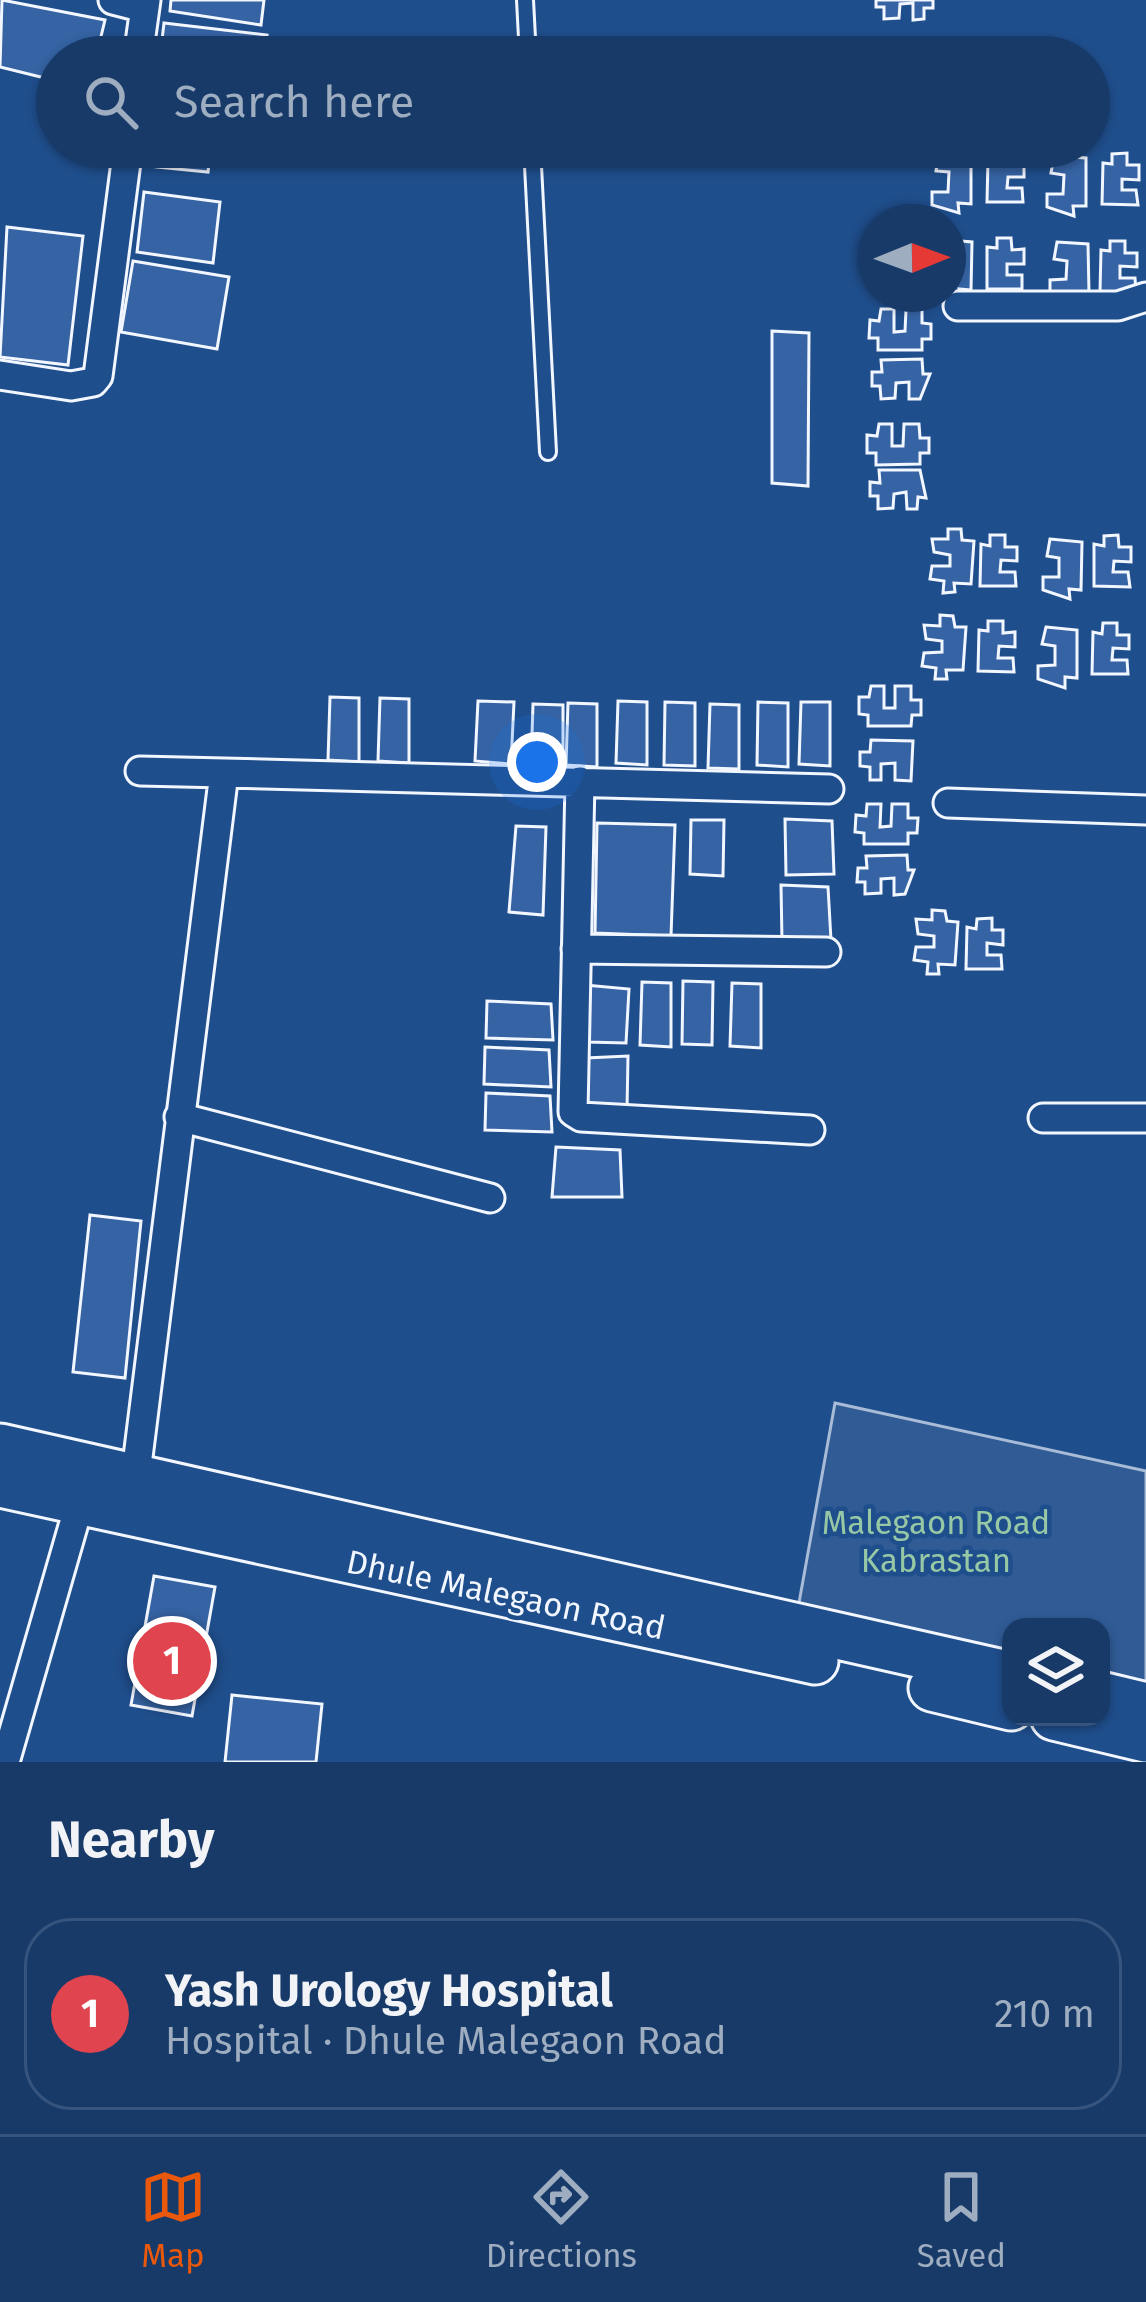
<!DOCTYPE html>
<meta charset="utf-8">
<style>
body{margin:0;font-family:"Fira Sans",sans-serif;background:#244571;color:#f1f3f6}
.controls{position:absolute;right:36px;bottom:36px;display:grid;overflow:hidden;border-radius:24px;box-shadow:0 3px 9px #0004}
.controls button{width:108px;height:108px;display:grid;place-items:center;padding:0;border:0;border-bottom:3px solid #36547d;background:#173a69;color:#f1f3f6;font:60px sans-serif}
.compass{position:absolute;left:858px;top:204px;width:108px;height:108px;border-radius:50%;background:#173a69;box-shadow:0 3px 9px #0004;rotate:89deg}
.you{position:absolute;left:537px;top:762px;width:42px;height:42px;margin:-30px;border:9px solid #fff;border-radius:50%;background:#1a73e8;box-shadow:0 0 0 18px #1a73e833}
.badge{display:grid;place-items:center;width:78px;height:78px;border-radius:50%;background:#ea580c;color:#fff;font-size:39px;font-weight:700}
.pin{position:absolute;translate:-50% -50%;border:6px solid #fff;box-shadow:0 3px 12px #0006}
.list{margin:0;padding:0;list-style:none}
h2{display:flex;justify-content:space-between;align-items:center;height:156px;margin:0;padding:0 48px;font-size:51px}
h2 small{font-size:39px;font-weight:400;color:#9eadc0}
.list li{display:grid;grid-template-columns:78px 1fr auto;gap:36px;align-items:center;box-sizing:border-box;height:192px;margin:0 24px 24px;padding:0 24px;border:3px solid #36547d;border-radius:48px}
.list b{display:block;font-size:45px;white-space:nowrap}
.list p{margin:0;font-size:39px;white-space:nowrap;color:#9eadc0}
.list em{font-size:39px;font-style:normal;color:#9eadc0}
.icon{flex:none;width:66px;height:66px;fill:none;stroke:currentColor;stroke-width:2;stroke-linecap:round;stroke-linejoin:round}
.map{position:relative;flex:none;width:1146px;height:1762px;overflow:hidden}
.search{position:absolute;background:#173a69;box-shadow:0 3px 9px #0004;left:36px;right:36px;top:36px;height:132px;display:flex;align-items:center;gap:30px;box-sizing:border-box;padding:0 42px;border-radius:66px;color:#9eadc0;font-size:45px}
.sheet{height:372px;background:#173a69}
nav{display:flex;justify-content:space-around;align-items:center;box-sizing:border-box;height:168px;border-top:3px solid #36547d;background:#173a69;font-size:33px;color:#9eadc0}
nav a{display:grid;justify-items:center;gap:6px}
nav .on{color:#ea580c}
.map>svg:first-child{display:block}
.built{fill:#305b95;stroke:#a8bbd7;stroke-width:3}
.building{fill:#3563a3;stroke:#f2f6ff;stroke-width:3}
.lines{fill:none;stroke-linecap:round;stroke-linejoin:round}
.service-casing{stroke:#f2f6ff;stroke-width:20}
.minor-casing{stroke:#f2f6ff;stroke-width:33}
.primary-casing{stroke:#f2f6ff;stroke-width:51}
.service{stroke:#1f4e8c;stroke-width:14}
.minor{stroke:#1f4e8c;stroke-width:27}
.primary{stroke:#1f4e8c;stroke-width:45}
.labels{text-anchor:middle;stroke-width:9;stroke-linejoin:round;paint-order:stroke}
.park-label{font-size:33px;fill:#97c8a6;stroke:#1f4e8c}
.street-label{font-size:33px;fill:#f2f6ff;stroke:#1f4e8c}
</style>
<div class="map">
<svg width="1146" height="1762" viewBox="0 0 1146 1762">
<rect width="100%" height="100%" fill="#1f4e8c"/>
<path class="built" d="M835,1403L1146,1471V1704L1101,1693V1627H1011V1673L795,1625Z"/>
<path class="building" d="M2,0L105,20L96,57H57V81L0,67Z
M171,0H264L261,25L170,11Z
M876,0H933V8H924V19L913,20V3L900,4L899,18L884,19V7H876Z
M164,23L267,35L264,57H160Z
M157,147H211L208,172L156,167Z
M998,151H1012V163L1024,162V177H1008L1007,188H1022L1023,202H987L988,160L997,161Z
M939,153L971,157V204L958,203L959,213L932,205V192H948L949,172L936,171Z
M1127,153V165H1139V180L1122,179V190H1136L1138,205L1102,204L1103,163L1112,164V154Z
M1054,156L1086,158V206H1073L1074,216L1047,207V194H1063L1064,175L1051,173Z
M144,192L220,202L213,263L137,252Z
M7,227L83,236L68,365L0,357Z
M997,238H1011L1012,250L1024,249V264H1007V275H1022V289H987V247L997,248Z
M948,240L972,242L971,290L959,289L960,300L944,298Z
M1110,241H1125V253H1137V267L1120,266V278H1135L1136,292H1100L1101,250L1110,251Z
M1057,242L1088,244L1089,293L1076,292L1077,302L1050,293V280L1066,279L1067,261L1054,259Z
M133,261L229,277L217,349L121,332Z
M881,309H894V332L905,331L906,310L922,309V323L931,324V339H922V350H878V338H869L870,320L879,321Z
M772,331L809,333L808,486L772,483Z
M922,359L923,374H930L920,399H909V382L896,383L895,398L881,399L880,386H872V372H882L881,360Z
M879,424H892V446H903L904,424H919L920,438H929V453H920V464L876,465V453H867V435L877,436Z
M879,470H920L926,498L918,497L917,509H907L906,492L894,494L893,508L878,509V496H870V482L880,483Z
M948,529H961L962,540L974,541L971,584L954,583L955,592L943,593L944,581L930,579L932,566H950V555L934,552L932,539H948Z
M990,535H1005V547H1017V561L1001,560L1000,572H1015L1016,586H980L981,544L990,546Z
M1118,535L1119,547H1131V562L1114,561L1113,572H1128L1130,587L1094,586V544L1104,546V536Z
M1050,539L1082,542L1081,590L1069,589L1070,599L1043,590V577H1059V558L1047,556Z
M940,615L953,616L955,627H966L963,670H946L947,679H935L936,668L922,666L924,653L942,652V641L926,639L924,625L940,626Z
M988,621H1003V633L1015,632V647L999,646L998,658H1013L1014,672L978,671L979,630L988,631Z
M1103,623H1117V635H1129V649L1113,648L1112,660H1127L1128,674H1092L1093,632L1102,634Z
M1046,627L1077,630V678L1065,677V688L1038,679V666L1055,665V646L1042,644Z
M871,686H884V708H895V686H911V700H921V715H912L911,726H868V715L859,714V697H869Z
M330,697L359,698V762L328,760Z
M380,698L409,699V763L378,761Z
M478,701L514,702L511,764L475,761Z
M618,701L647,702V765L616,763Z
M665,702L695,703V766L664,765Z
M758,702L788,703V767L757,765Z
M801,702H830V766L799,764Z
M568,703L597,704V767L566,765Z
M533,704L563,705V768L531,766Z
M710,704L739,705V769L708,768Z
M871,740L913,741L911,781L895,780V763L881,764V780H870V767L860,766V752H870Z
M867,804H881L880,827L891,826L892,804H908V818H918L917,833H908V844H864V833L855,832L856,815L866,816Z
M785,819L832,821L834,874L786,875Z
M691,820H724L723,876L690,874Z
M597,823L675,825L671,936L595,933Z
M516,826L546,827L543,915L509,912Z
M907,855L908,870H914L905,894L894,895V878L881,879V893L865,894V882H857L858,868H867L866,856Z
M781,885L828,887L831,940L782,941Z
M932,910L945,911L947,921L958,922L955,965L938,964L939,974H927L928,962L914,960L916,947H934V936L918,934L916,919L932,920Z
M992,918V930H1003V945L987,943V955H1001L1002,969H966L967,927L976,929L977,919Z
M683,981L713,982L712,1045L682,1044Z
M642,982L671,983V1047L640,1045Z
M732,983L761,984V1048L730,1046Z
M585,985L629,989L626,1043L587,1042Z
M487,1001L551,1004L553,1040L486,1038Z
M485,1047L549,1050L551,1087L484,1084Z
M628,1056L627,1110H583L586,1058Z
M486,1093L550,1096L552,1132L485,1130Z
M556,1147L620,1150L622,1197H552Z
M90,1215L141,1221L125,1378L73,1372Z
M154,1576L215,1587L192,1716L131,1705Z
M232,1695L322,1704L316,1762H225Z"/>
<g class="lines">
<defs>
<path id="service" d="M525,0L528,57
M532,147L548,452"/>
<path id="minor" d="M113,0L144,8
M138,57L146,0
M958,306H1118L1146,297
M0,375L71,386L93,382L98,376L128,147
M140,771L224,773
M580,781L573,1112L581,1117L810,1130
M948,803L1146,810
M576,949L826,952
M179,1117L490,1198
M1043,1118H1146
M134,1489L224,773L829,789
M5,1762L80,1502"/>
<path id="primary" d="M0,1447L1011,1675
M0,1484L815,1661
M932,1688L1011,1707
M1101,1695L1146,1706
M1054,1717L1146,1739"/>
</defs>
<use href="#service" class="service-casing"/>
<use href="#minor" class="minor-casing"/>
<use href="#primary" class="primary-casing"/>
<use href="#service" class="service"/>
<use href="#minor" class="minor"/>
<use href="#primary" class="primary"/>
</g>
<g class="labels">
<g class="park-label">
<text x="936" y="1534">Malegaon Road<tspan x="936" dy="38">Kabrastan</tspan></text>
</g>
<g class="street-label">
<text transform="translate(506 1594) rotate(12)" y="12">Dhule Malegaon Road</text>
</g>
</g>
</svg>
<div class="controls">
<button><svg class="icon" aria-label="layers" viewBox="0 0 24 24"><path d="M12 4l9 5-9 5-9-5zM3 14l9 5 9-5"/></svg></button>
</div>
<svg class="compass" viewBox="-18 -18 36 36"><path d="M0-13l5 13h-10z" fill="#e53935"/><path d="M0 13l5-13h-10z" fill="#9eadc0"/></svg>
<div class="you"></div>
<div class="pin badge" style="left:172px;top:1661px;background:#e0444e">1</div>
<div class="search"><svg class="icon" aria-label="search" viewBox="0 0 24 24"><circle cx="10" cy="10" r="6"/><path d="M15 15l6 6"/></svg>Search here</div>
</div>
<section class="sheet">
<h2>Nearby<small></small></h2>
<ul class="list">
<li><span class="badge" style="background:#e0444e">1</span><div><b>Yash Urology Hospital</b><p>Hospital · Dhule Malegaon Road</p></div><em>210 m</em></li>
</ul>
</section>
<nav>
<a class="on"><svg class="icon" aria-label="map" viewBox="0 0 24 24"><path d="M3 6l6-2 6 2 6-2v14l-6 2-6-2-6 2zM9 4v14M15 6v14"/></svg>Map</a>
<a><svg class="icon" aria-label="directions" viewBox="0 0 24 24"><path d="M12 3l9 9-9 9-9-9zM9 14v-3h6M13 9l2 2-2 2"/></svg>Directions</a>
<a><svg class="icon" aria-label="saved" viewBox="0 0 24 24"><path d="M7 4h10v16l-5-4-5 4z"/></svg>Saved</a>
</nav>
